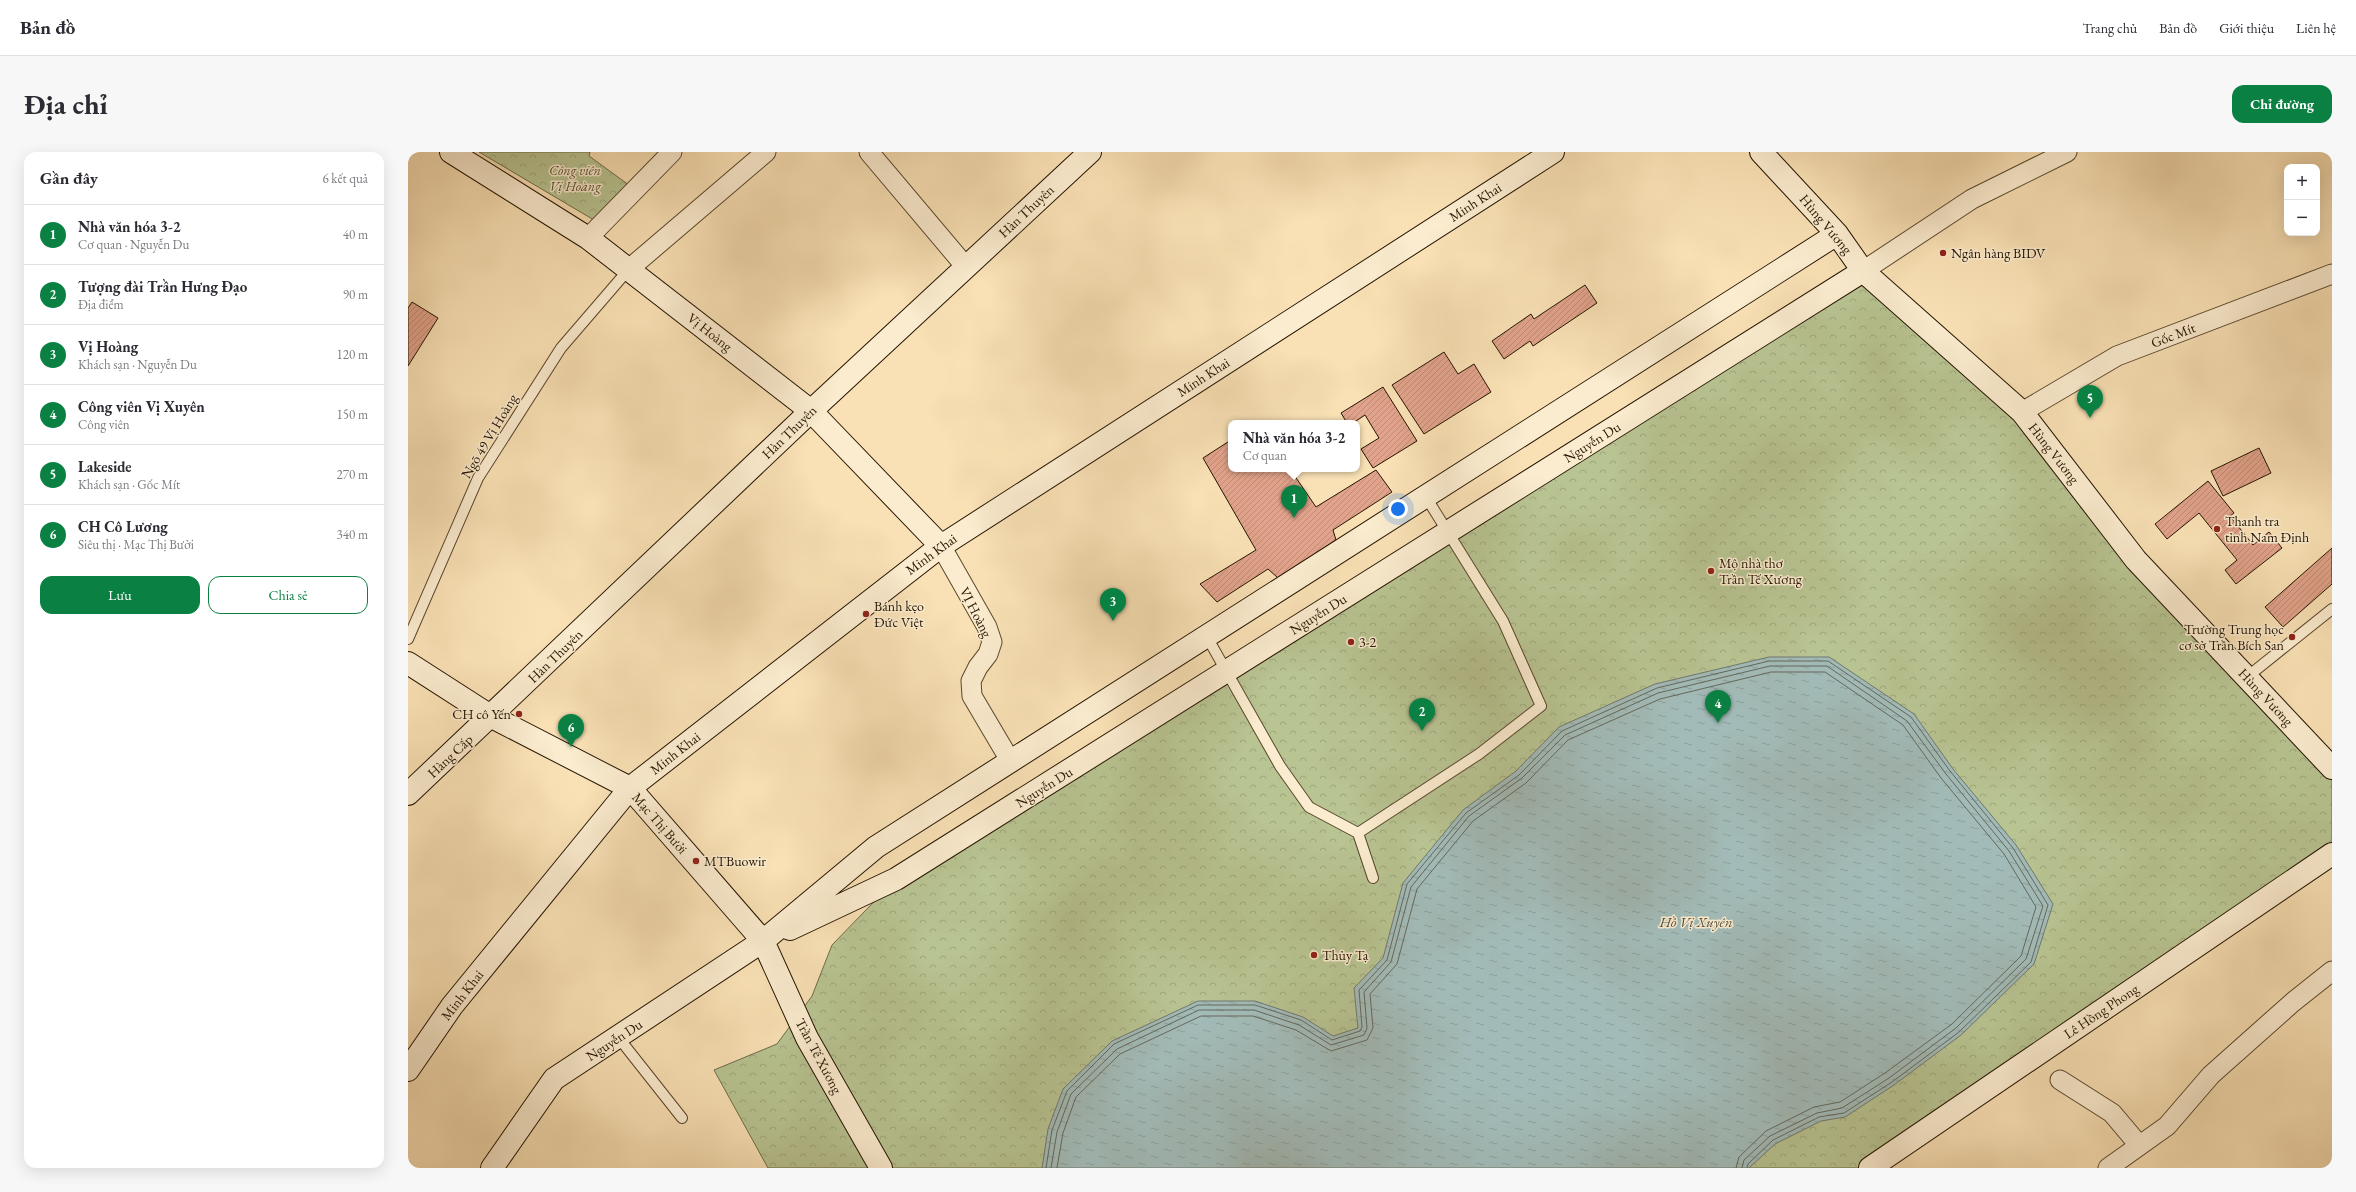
<!DOCTYPE html>
<html lang="vi">
<meta charset="utf-8">
<style>
body{margin:0;font-family:"EB Garamond",serif;background:#f7f7f7;color:#2b2b33}
.controls{position:absolute;right:12px;top:12px;display:grid;overflow:hidden;border-radius:8px;box-shadow:0 4px 16px #0002}
.controls button{width:36px;height:36px;display:grid;place-items:center;padding:0;border:0;border-bottom:1px solid #e1e1e2;background:#fff;color:#2b2b33;font:20px sans-serif}
.you{position:absolute;left:990px;top:357px;width:14px;height:14px;margin:-10px;border:3px solid #fff;border-radius:50%;background:#1a73e8;box-shadow:0 0 0 6px #1a73e833}
.badge{display:grid;place-items:center;width:26px;height:26px;border-radius:50%;background:#0b8043;color:#fff;font-size:13px;font-weight:700}
.pin{position:absolute;translate:-50% -33px;filter:drop-shadow(0 1px 2px #0008)}
.pin::after{content:'';position:absolute;top:21px;width:14px;height:12px;background:inherit;clip-path:polygon(0 0,100% 0,50% 100%)}
.popup{position:absolute;left:820px;top:268px;width:132px;height:52px;box-sizing:border-box;display:grid;place-content:center;border-radius:8px;background:#fff;filter:drop-shadow(0 1px 3px #0005);font-size:13px;white-space:nowrap;color:#7c7c81}
.popup b{font-size:15px;color:#2b2b33}
.popup::after{content:'';position:absolute;left:50%;top:100%;margin-left:-8px;border:8px solid transparent;border-top-color:#fff}
.list{margin:0;padding:0;list-style:none}
h2{display:flex;justify-content:space-between;align-items:center;height:52px;margin:0;padding:0 16px;font-size:17px}
h2 small{font-size:13px;font-weight:400;color:#7c7c81}
.list li{display:grid;grid-template-columns:26px 1fr auto;gap:12px;align-items:center;box-sizing:border-box;height:60px;padding:0 16px;border-top:1px solid #e1e1e2}
.list b{display:block;font-size:15px;white-space:nowrap}
.list p{margin:0;font-size:13px;white-space:nowrap;color:#7c7c81}
.list em{font-size:13px;font-style:normal;color:#7c7c81}
.actions{display:flex;gap:8px;padding:12px 16px}
.actions a{flex:1;padding:9px 0;border:1px solid #0b8043;border-radius:12px;text-align:center;font-size:14px;color:#0b8043}
.actions .main{background:#0b8043;color:#fff}
.map{position:relative;flex:none;width:1924px;height:1016px;overflow:hidden;border-radius:12px}
header{display:flex;align-items:center;gap:24px;box-sizing:border-box;height:56px;padding:0 20px;background:#fff;border-bottom:1px solid #e1e1e2}
header strong{font-size:19px}
nav{display:flex;gap:22px;margin-inline-start:auto;font-size:14px}
.intro{display:flex;align-items:center;justify-content:space-between;box-sizing:border-box;height:96px;padding:0 24px}
h1{margin:0;font-size:28px}
.button{padding:10px 18px;border-radius:12px;background:#0b8043;color:#fff;font-size:14px;font-weight:700}
main{display:flex;gap:24px;padding:0 24px}
aside{flex:1;background:#fff;border-radius:12px;box-shadow:0 4px 16px #0002}
.map>svg:first-child{display:block}
.park{fill:url(#park-crowns);stroke:#6e6c49}
.water{fill:url(#water-ripples);stroke:#70786e}
.lines{fill:none;stroke-linecap:round;stroke-linejoin:round}
.shore{stroke:#64685c;stroke-width:1}
.building{fill:url(#building-hatch);stroke:#251400}
.lane-casing{stroke:#5a472d;stroke-width:12}
.street-casing{stroke:#5a472d;stroke-width:21}
.secondary-casing{stroke:#251400;stroke-width:24}
.lane{stroke:#fbeccf;stroke-width:10}
.street{stroke:#fbeccf;stroke-width:19}
.secondary{stroke:#fbeccf;stroke-width:22}
.poi-dot{fill:#8f2418;stroke:#fbeccf;stroke-width:1.5}
.labels{text-anchor:middle;stroke-width:3;stroke-linejoin:round;paint-order:stroke}
.park-label{font-size:14px;font-style:italic;fill:#585233;stroke:#fbeccf}
.street-label{font-size:14px;fill:#251400;stroke:#fbeccf}
.poi-label{font-size:14px;fill:#251400;stroke:#fbeccf;text-anchor:start}
.water-label{font-size:15px;font-style:italic;fill:#514e40;stroke:#fbeccf}
</style>
<header>
<strong>Bản đồ</strong>
<nav><a>Trang chủ</a><a>Bản đồ</a><a>Giới thiệu</a><a>Liên hệ</a></nav>
</header>
<div class="intro"><h1>Địa chỉ</h1><a class="button">Chỉ đường</a></div>
<main>
<aside>
<h2>Gần đây<small>6 kết quả</small></h2>
<ul class="list">
<li><span class="badge">1</span><div><b>Nhà văn hóa 3-2</b><p>Cơ quan · Nguyễn Du</p></div><em>40 m</em></li>
<li><span class="badge">2</span><div><b>Tượng đài Trần Hưng Đạo</b><p>Địa điểm</p></div><em>90 m</em></li>
<li><span class="badge">3</span><div><b>Vị Hoàng</b><p>Khách sạn · Nguyễn Du</p></div><em>120 m</em></li>
<li><span class="badge">4</span><div><b>Công viên Vị Xuyên</b><p>Công viên</p></div><em>150 m</em></li>
<li><span class="badge">5</span><div><b>Lakeside</b><p>Khách sạn · Gốc Mít</p></div><em>270 m</em></li>
<li><span class="badge">6</span><div><b>CH Cô Lương</b><p>Siêu thị · Mạc Thị Bưởi</p></div><em>340 m</em></li>
</ul>
<div class="actions"><a class="main">Lưu</a><a>Chia sẻ</a></div>
</aside>
<div class="map">
<svg width="1924" height="1016" viewBox="0 0 1924 1016">
<defs>
<pattern id="park-crowns" width="20" height="18" patternUnits="userSpaceOnUse"><rect width="20" height="18" fill="#b8c492"/><path d="M2 6a3 3 0 1 1 6 0M12 15a3 3 0 1 1 6 0" fill="none" stroke="#9ea87c"/></pattern>
<pattern id="water-ripples" width="26" height="14" patternUnits="userSpaceOnUse"><rect width="26" height="14" fill="#a2bbb8"/><path d="M2 4q2-2 4 0t4 0M15 11q2-2 4 0t4 0" fill="none" stroke="#8ba09c"/></pattern>
<pattern id="building-hatch" width="6" height="6" patternUnits="userSpaceOnUse"><rect width="6" height="6" fill="#e1a38b"/><path d="M-1 1l2-2M0 6l6-6M5 7l2-2" fill="none" stroke="#c18b76"/></pattern>
</defs>
<rect width="100%" height="100%" fill="#f9e1b5"/>
<filter id="stains"><feTurbulence type="fractalNoise" baseFrequency=".005" numOctaves="4"/><feColorMatrix values="0 0 0 0 .2 0 0 0 0 .09 0 0 0 0 .02 0 0 0 .5 -.17"/></filter>
<radialGradient id="worn" r=".72"><stop offset=".6" stop-color="#630" stop-opacity="0"/><stop offset="1" stop-color="#630" stop-opacity=".3"/></radialGradient>
<path class="park" d="M71,0H182L181,4L225,36L186,68Z
M1455,119L1614,260L1728,408L1924,616V702L1457,1016H360L306,918L369,892L404,844L424,793L488,727Z"/>
<path class="water" d="M1361,505H1421L1506,562L1545,617L1608,693L1645,752L1626,812L1553,883L1486,933L1437,965L1413,969L1367,992L1341,1016H634L640,977L655,937L704,889L790,849H847L895,865L925,884L950,876L946,836L975,806L995,731L1055,658L1108,619L1151,575L1247,532Z"/>
<g class="lines">
<path class="shore" d="M638,1016L644,978L659,939L706,892L790,853H847L893,868L924,888L952,879L954,875L951,838L979,808L999,732L1058,661L1111,623L1154,579L1249,536L1361,509H1420L1503,565L1542,619L1605,696L1640,753L1623,810L1551,880L1484,930L1436,961L1411,965L1365,988L1340,1012L1339,1016
M643,1016L649,980L663,942L709,897L791,858H846L891,873L923,893L956,883L959,876L956,840L983,810L1003,735L1061,664L1114,626L1157,583L1250,541L1362,514H1419L1499,569L1538,622L1601,699L1635,754L1618,807L1548,876L1481,926L1434,956L1409,961L1362,984L1336,1008L1334,1016
M649,1016L655,981L668,945L712,902L793,864H845L888,878L923,899L959,888L965,876L962,842L989,812L1009,737L1065,669L1118,631L1160,588L1252,547L1363,520H1417L1495,573L1533,626L1596,702L1628,755L1613,804L1544,872L1477,921L1432,950L1406,955L1358,979L1331,1005L1328,1016"/>
</g>
<path class="building" d="M1177,133L1189,151L1125,194L1122,189L1096,207L1084,189L1123,162L1126,167Z
M4,150L30,166L0,214V156Z
M1036,200L1050,222L1066,212L1083,240L1016,282L984,233Z
M975,235L1009,289L965,316L953,297L971,286L957,263L945,271H939L933,261Z
M823,288V317H882L908,355L968,318L984,340L925,378L928,388L870,426L860,417L809,450L792,432L848,398L795,306Z
M1851,296L1863,321L1815,344L1803,319Z
M1800,329L1826,361L1822,364L1845,393L1861,380L1874,396L1828,432L1817,418L1829,408L1791,361L1759,387L1747,372Z
M1924,396V432L1875,475L1857,455Z"/>
<g class="lines">
<defs>
<path id="lane" d="M799,485L872,614L901,655L950,681L1071,602L1133,554L1095,469L1018,345
M0,487L70,326L153,196L221,117
M1839,525L1924,457
M950,681L965,726
M210,885L274,966"/>
<path id="street" d="M461,0L558,115
M180,86L264,0
M221,117L358,0
M1455,119L1564,47L1659,0
M1614,260L1709,204L1924,122
M533,394L579,475L584,490L580,502L570,515L563,529L564,544L603,610
M1652,928L1704,961L1731,993
M1700,1016L1759,974L1803,923L1885,850L1924,819"/>
<path id="secondary" d="M43,0L180,86L403,259L533,394
M1353,0L1429,82L1455,119L1614,260L1728,408L1924,616
M0,511L84,565L222,636L355,789L399,886L473,1016
M0,642L403,259L682,0
M382,777L488,727L1455,119
M0,918L44,854L222,636L533,394L1145,0
M84,1016L146,927L355,789L468,695L1429,82
M1462,1016L1924,702"/>
</defs>
<use href="#lane" class="lane-casing"/>
<use href="#street" class="street-casing"/>
<use href="#secondary" class="secondary-casing"/>
<use href="#lane" class="lane"/>
<use href="#street" class="street"/>
<use href="#secondary" class="secondary"/>
</g>
<g class="poi-dot">
<circle cx="1535" cy="101" r="4"/>
<circle cx="1809" cy="377" r="4"/>
<circle cx="1303" cy="419" r="4"/>
<circle cx="458" cy="462" r="4"/>
<circle cx="1884" cy="485" r="4"/>
<circle cx="943" cy="490" r="4"/>
<circle cx="111" cy="562" r="4"/>
<circle cx="288" cy="709" r="4"/>
<circle cx="906" cy="803" r="4"/>
</g>
<g class="labels">
<g class="park-label">
<text x="167" y="23">Công viên<tspan x="167" dy="16">Vị Hoàng</tspan></text>
</g>
<g class="street-label">
<text transform="translate(1067 50) rotate(-33)" y="5">Minh Khai</text>
<text transform="translate(618 59) rotate(-43)" y="5">Hàn Thuyên</text>
<text transform="translate(1418 72) rotate(50)" y="5">Hùng Vương</text>
<text transform="translate(302 180) rotate(38)" y="5">Vị Hoàng</text>
<text transform="translate(1765 183) rotate(-21)" y="5">Gốc Mít</text>
<text transform="translate(795 225) rotate(-33)" y="5">Minh Khai</text>
<text transform="translate(381 280) rotate(-44)" y="5">Hàn Thuyên</text>
<text transform="translate(81 284) rotate(-59)" y="5">Ngõ 49 Vị Hoàng</text>
<text transform="translate(1184 290) rotate(-32)" y="5">Nguyễn Du</text>
<text transform="translate(1646 301) rotate(52)" y="5">Hùng Vương</text>
<text transform="translate(523 402) rotate(-36)" y="5">Minh Khai</text>
<text transform="translate(568 460) rotate(63)" y="5">VỊ Hoàng</text>
<text transform="translate(910 462) rotate(-32)" y="5">Nguyễn Du</text>
<text transform="translate(147 504) rotate(-44)" y="5">Hàn Thuyên</text>
<text transform="translate(1858 545) rotate(47)" y="5">Hùng Vương</text>
<text transform="translate(267 601) rotate(-38)" y="5">Minh Khai</text>
<text transform="translate(42 604) rotate(-43)" y="5">Hàng Cấp</text>
<text transform="translate(636 635) rotate(-32)" y="5">Nguyễn Du</text>
<text transform="translate(252 671) rotate(49)" y="5">Mạc Thị Bưởi</text>
<text transform="translate(54 843) rotate(-52)" y="5">Minh Khai</text>
<text transform="translate(1693 859) rotate(-34)" y="5">Lê Hồng Phong</text>
<text transform="translate(206 888) rotate(-33)" y="5">Nguyễn Du</text>
<text transform="translate(411 904) rotate(62)" y="5">Trần Tế Xương</text>
</g>
<g class="poi-label">
<text x="1543" y="106">Ngân hàng BIDV</text>
<text x="1817" y="374">Thanh tra<tspan x="1817" dy="16">tỉnh Nam Định</tspan></text>
<text x="1311" y="416">Mộ nhà thơ<tspan x="1311" dy="16">Trần Tế Xương</tspan></text>
<text x="466" y="459">Bánh kẹo<tspan x="466" dy="16">Đức Việt</tspan></text>
<text x="1876" y="482" text-anchor="end">Trường Trung học<tspan x="1876" dy="16">cơ sở Trần Bích San</tspan></text>
<text x="951" y="495">3-2</text>
<text x="103" y="567" text-anchor="end">CH cô Yến</text>
<text x="296" y="714">MTBuowir</text>
<text x="914" y="808">Thủy Tạ</text>
</g>
<g class="water-label">
<text x="1288" y="775">Hồ Vị Xuyên</text>
</g>
</g>
<rect width="100%" height="100%" filter="url(#stains)"/>
<rect width="100%" height="100%" fill="url(#worn)"/>
</svg>
<div class="controls">
<button>+</button>
<button>−</button>
</div>
<div class="you"></div>
<div class="pin badge" style="left:886px;top:366px">1</div>
<div class="popup"><b>Nhà văn hóa 3-2</b>Cơ quan</div>
<div class="pin badge" style="left:1014px;top:579px">2</div>
<div class="pin badge" style="left:705px;top:469px">3</div>
<div class="pin badge" style="left:1310px;top:571px">4</div>
<div class="pin badge" style="left:1682px;top:266px">5</div>
<div class="pin badge" style="left:163px;top:595px">6</div>
</div>
</main>
